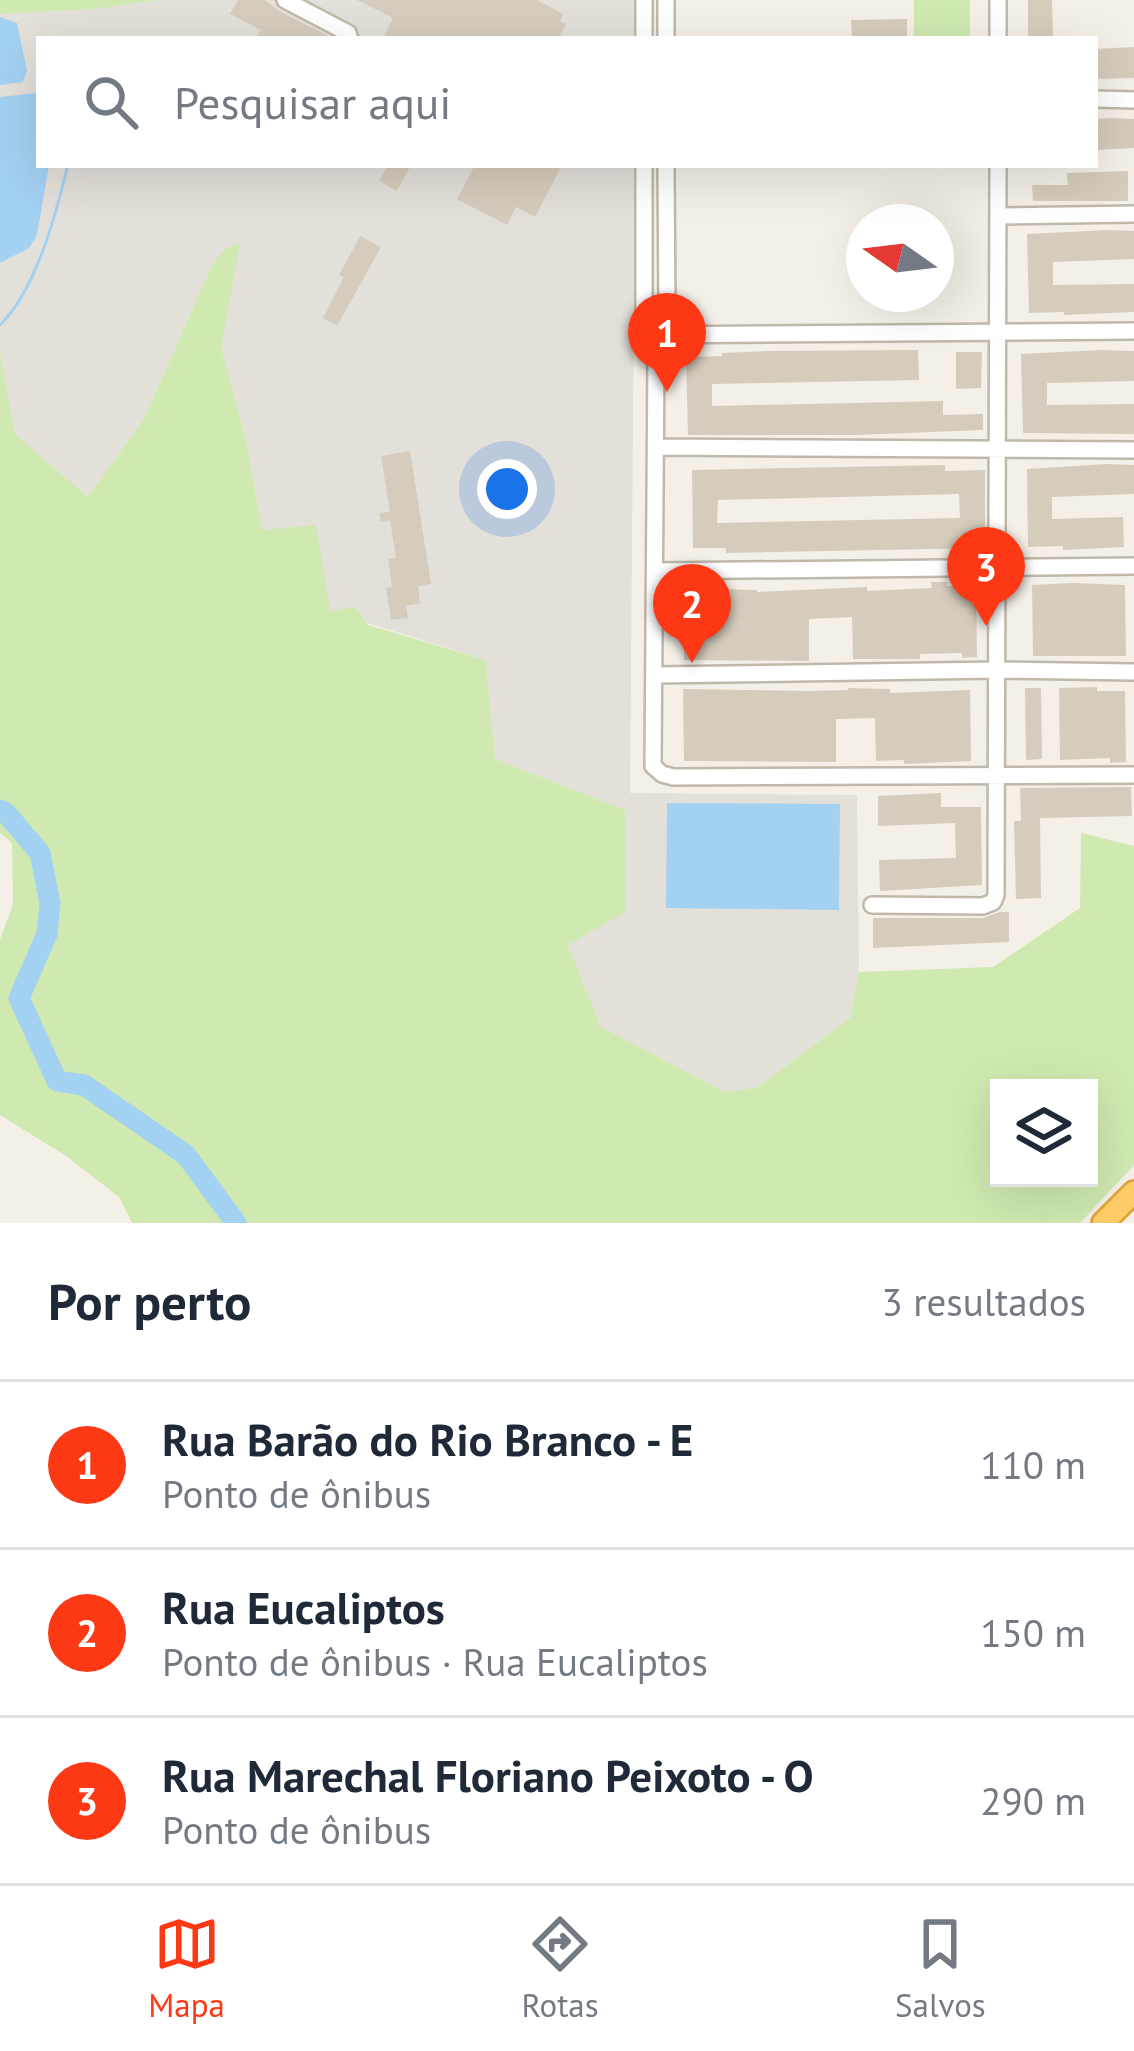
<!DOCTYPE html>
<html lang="pt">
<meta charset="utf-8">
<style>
body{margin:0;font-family:"PT Sans",sans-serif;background:#f2f2f3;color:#1f2937}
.controls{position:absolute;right:36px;bottom:36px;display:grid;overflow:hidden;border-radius:0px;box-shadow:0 12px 48px #0002}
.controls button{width:108px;height:108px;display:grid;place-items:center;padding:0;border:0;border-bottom:3px solid #e0e1e3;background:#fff;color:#1f2937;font:60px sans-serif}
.compass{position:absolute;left:846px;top:204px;width:108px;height:108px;border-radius:50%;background:#fff;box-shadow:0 12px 48px #0002;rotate:284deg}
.you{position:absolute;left:507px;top:489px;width:42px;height:42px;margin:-30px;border:9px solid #fff;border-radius:50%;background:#1a73e8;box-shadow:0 0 0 18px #1a73e833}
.badge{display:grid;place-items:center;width:78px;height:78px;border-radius:50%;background:#fd3915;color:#fff;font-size:39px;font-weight:700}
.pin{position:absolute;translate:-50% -99px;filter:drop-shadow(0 3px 6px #0008)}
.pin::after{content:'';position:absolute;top:63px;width:42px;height:36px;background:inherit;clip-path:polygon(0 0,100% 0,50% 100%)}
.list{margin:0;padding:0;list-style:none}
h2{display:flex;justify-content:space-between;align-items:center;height:156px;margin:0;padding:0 48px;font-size:51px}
h2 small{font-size:39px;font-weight:400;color:#747a83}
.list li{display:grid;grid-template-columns:78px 1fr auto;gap:36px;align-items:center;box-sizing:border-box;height:168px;padding:0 48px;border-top:3px solid #e0e1e3}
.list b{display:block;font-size:45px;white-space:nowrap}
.list p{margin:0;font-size:39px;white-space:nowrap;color:#747a83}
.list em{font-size:39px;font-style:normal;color:#747a83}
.icon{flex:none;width:66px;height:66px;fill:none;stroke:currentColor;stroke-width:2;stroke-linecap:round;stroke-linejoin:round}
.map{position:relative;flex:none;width:1134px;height:1223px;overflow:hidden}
.search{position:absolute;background:#fff;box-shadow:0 12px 48px #0002;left:36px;right:36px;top:36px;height:132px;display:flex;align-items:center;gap:30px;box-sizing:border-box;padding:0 42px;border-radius:0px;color:#747a83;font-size:45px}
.sheet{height:660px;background:#fff}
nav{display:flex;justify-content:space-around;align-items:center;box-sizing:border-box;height:168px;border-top:3px solid #e0e1e3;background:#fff;font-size:33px;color:#747a83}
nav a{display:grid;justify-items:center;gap:6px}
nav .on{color:#fd3915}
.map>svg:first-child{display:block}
.industrial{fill:#e3dfd9}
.green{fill:#cfe9b0;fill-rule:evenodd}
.water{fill:#a3d1f2}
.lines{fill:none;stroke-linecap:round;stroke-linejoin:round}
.stream{stroke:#a3d1f2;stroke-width:3}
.river{stroke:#a3d1f2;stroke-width:21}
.building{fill:#d6ccbd;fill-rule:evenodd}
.minor-casing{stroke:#c0b8aa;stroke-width:20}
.highway-casing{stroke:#e0a235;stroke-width:26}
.minor{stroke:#fff;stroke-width:15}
.highway{stroke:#ffcd68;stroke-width:21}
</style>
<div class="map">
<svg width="1134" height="1223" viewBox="0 0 1134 1223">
<rect width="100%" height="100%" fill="#f4f0e8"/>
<path class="industrial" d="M156,0H635V39H39V165H635L630,793L857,795L859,972L850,1018L758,1087L725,1092L601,1027L568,945L625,810L495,759L486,660L329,611L262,531L247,444L221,347L211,267L145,417L88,497L15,434L0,352V14L96,9Z"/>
<path class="green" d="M0,0H156L96,9L0,14Z
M914,0H970V39H914Z
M240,243L221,347L247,444L262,530L316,525L330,611L355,607L368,625L486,660L495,759L625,810V912L568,945L601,1027L725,1092L758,1087L850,1018L859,972L993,967L1080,908L1081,833L1134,846V1165L1080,1223H132L119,1197L66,1156L0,1115V940L13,904L12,843L0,833V352L15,434L88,497L145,417L211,267L225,249ZM1089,1088V1178H999V1088Z"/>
<path class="water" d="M0,17L17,23L27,71L23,82L0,85Z
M37,93L39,165H49L37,235L29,248L0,263V97Z
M667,803L840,804L839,910L666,908Z"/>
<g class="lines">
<path class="stream" d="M0,325C36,290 56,214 68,165"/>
<path class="river" d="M0,810L6,813L40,853L50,903L47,934L19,998L57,1081L84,1085L186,1155L236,1223"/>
</g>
<path class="building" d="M238,0H265L279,11L334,39H256L261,30L230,14Z
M357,0H537L563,14L560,21L566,24L558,39H382L393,18Z
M1028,0H1052L1053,39H1028Z
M907,19V39H852L851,20Z
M1134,47V78L1095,79V49Z
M1111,118L1134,119V148L1095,150V119Z
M388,165H411L397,191L379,181Z
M475,165H562L535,217L516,207L507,225L457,199Z
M1128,171V201H1033L1032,185H1068L1067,173Z
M1108,230L1134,231V259L1053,262V285L1134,284V312L1064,315V312L1029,313L1027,234Z
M360,236L381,247L337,326L323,318L344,277L339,275Z
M918,350L919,380L712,384V406L943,401V415L983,414V430L856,435H688L686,357L722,356V353L767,351Z
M1101,350L1134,351V381L1047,383V405L1134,404V434L1023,433L1021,354Z
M956,352H982L981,388L956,389Z
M410,451L431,584L418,586L420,603L406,606L408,618L391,620L386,588L392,587L388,559L396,558L390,520L381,522L379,513L390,512L381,456Z
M1107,464L1134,465V494L1052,497V519L1123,517L1124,547L1063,550V546L1028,547L1027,469Z
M945,465V471L985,470V548L726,553V548H693L692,470ZM959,494L960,518L717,523L718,500Z
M931,582H947V586H976L977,657L962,658V653L920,654V659H853L852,617L809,619V661L684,660L683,588L757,590V592L867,587V591L932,588Z
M1074,583L1125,585L1126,656H1033L1032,585Z
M1097,687V691H1125L1126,762L1110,763V758L1060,760L1059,688Z
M848,688L890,689V693L970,690L971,761L904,764V760L876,761L875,718L836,719V762L684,761L683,689L810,691L848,690Z
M1025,688H1041L1042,759L1026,760Z
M1131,787L1132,816L1040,818L1041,898L1016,899L1014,821H1021L1020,788Z
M941,793V807H981L982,885L880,891L879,860L956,858L955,823L878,826V796Z
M999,912H1009V942L873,948V918H983Z"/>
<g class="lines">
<defs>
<path id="minor" d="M285,0L348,33L350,39
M644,0V39
M666,0V39
M998,0V39
M1095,99L1134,100
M644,165V310L652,343
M666,165L667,313L656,357L653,766L662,774L673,777L1134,775
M998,216L1134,214
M649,335L1134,331
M656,447L1134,450
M656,571L1134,566
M654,675L997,670L1134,672
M872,905L983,906L993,902L996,895L998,165"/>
<path id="highway" d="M1103,1223L1134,1192"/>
</defs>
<use href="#minor" class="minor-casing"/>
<use href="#highway" class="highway-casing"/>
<use href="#minor" class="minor"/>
<use href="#highway" class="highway"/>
</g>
</svg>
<div class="controls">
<button><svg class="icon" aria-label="layers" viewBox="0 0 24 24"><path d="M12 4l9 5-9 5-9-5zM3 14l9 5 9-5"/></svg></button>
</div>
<svg class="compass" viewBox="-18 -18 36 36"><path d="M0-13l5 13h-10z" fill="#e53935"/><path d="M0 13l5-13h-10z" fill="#747a83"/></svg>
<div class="you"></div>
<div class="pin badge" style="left:667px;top:392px">1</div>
<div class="pin badge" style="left:692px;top:663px">2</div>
<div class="pin badge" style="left:986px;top:626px">3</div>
<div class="search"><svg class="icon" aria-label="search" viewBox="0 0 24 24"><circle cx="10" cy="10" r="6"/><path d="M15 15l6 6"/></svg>Pesquisar aqui</div>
</div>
<section class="sheet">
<h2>Por perto<small>3 resultados</small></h2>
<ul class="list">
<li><span class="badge">1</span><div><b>Rua Barão do Rio Branco - E</b><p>Ponto de ônibus</p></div><em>110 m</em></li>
<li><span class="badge">2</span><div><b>Rua Eucaliptos</b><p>Ponto de ônibus · Rua Eucaliptos</p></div><em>150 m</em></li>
<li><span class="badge">3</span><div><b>Rua Marechal Floriano Peixoto - O</b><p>Ponto de ônibus</p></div><em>290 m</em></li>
</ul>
</section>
<nav>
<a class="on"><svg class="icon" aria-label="map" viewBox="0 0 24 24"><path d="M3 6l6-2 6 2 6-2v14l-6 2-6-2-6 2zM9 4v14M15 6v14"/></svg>Mapa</a>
<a><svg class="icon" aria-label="directions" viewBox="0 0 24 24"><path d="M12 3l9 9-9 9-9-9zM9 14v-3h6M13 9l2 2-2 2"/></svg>Rotas</a>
<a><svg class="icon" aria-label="saved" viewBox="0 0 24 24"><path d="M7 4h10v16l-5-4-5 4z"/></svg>Salvos</a>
</nav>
